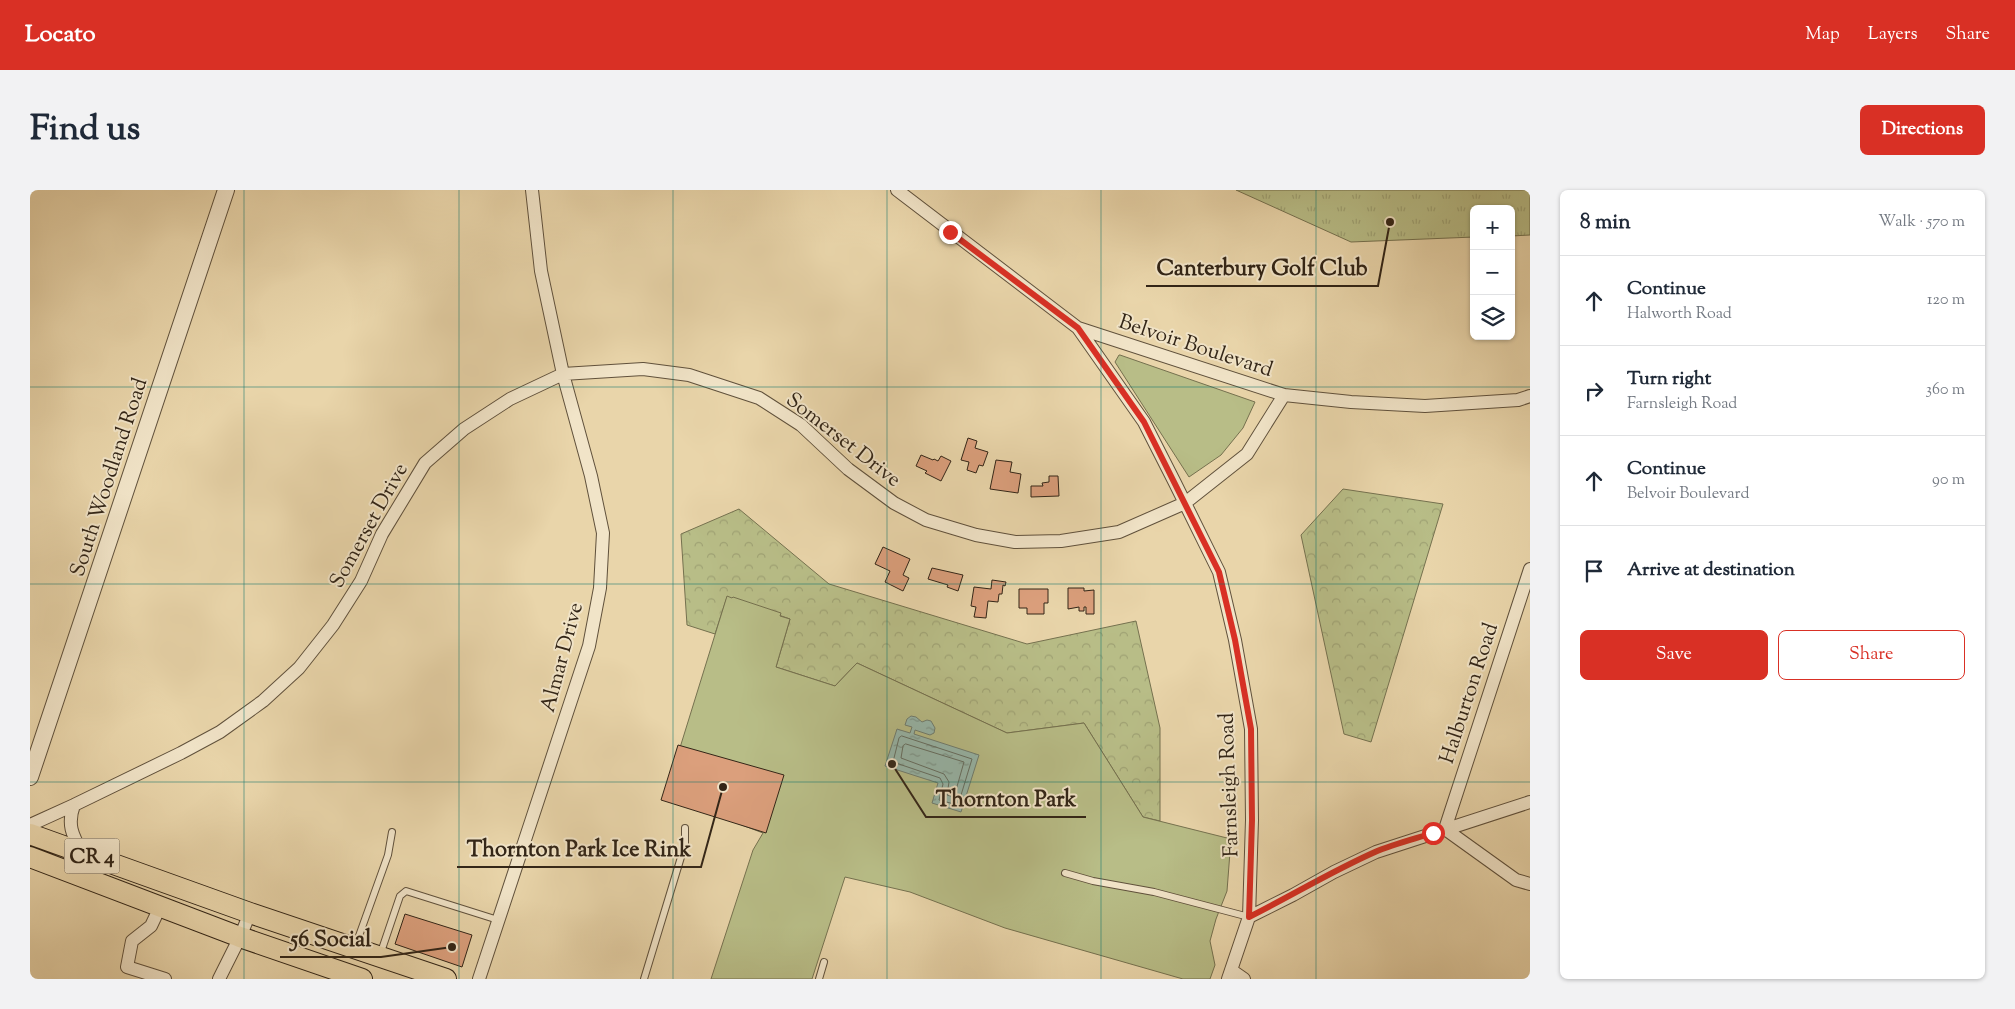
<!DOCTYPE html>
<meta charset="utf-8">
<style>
body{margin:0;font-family:"Sorts Mill Goudy",serif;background:#f2f2f3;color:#1f2937}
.controls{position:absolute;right:15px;top:15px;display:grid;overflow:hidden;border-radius:8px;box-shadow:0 1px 4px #0004}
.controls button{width:45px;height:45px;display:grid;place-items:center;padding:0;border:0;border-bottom:1px solid #e0e1e3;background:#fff;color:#1f2937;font:25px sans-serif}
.stop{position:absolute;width:15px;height:15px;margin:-11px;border:4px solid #d93025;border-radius:50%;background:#fff}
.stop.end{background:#d93025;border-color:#fff;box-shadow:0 1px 5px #0008}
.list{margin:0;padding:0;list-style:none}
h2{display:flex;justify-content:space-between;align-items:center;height:65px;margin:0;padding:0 20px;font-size:21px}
h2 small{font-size:16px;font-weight:400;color:#747a83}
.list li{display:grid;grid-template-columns:32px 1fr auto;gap:15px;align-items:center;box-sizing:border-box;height:90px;padding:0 20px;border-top:1px solid #e0e1e3}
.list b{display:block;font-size:19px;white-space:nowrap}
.list p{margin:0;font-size:16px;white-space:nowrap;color:#747a83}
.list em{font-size:16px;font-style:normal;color:#747a83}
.actions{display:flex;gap:10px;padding:15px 20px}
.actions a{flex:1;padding:11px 0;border:1px solid #d93025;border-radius:8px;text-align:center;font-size:18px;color:#d93025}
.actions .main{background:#d93025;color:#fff}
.icon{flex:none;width:28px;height:28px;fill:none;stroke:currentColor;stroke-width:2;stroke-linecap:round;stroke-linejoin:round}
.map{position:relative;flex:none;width:1500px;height:789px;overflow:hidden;border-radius:8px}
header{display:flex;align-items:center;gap:30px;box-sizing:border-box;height:70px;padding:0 25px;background:#d93025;color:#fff}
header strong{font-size:24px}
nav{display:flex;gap:28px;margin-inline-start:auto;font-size:18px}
.intro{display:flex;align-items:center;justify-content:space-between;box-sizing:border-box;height:120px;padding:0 30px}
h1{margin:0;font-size:35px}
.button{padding:12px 22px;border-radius:8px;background:#d93025;color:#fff;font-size:18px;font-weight:700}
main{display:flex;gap:30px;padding:0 30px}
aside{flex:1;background:#fff;border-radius:8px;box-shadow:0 1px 4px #0004}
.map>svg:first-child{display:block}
.grass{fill:url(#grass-tufts);stroke:#75714f}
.forest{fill:url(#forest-crowns);stroke:#75714f}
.green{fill:#b8bd87;stroke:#75714f}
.water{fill:url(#water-ripples);stroke:#6f7d70}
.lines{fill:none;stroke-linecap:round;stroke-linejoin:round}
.shore{stroke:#646e62;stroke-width:1}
.building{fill:#db9f7c;stroke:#322517}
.service-casing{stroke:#60513c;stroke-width:8}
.minor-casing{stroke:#60513c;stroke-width:14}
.tertiary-casing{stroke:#60513c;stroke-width:18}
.primary-casing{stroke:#322517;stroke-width:22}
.service{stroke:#f1e4c8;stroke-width:6}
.minor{stroke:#f1e4c8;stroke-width:12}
.tertiary{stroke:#f1e4c8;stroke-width:16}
.primary{stroke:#e9d5aa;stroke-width:20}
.route{stroke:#d93025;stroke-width:6}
.grid{fill:none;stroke:#0f766e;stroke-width:1;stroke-opacity:0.55}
.labels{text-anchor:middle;stroke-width:4;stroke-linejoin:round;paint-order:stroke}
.shield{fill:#f1e4c8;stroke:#6b5e4c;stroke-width:1}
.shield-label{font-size:20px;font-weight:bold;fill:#322517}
.street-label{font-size:21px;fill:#322517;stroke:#f1e4c8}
.leader{fill:none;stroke:#322517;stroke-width:2}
.callout-dot{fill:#322517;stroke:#f1e4c8;stroke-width:2}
.callout-label{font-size:22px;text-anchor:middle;font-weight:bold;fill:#322517;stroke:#f1e4c8;stroke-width:4;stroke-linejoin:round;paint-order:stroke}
</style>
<header>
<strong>Locato</strong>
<nav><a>Map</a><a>Layers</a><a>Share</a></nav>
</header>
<div class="intro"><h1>Find us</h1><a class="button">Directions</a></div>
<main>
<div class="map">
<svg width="1500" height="789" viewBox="0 0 1500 789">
<defs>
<pattern id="grass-tufts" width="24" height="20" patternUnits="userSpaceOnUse" patternTransform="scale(1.25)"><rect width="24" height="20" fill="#b8bd87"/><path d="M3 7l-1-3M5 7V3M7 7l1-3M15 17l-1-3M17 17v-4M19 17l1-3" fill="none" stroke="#9fa274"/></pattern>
<pattern id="forest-crowns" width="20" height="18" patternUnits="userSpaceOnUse" patternTransform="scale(1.25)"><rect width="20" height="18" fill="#b8bd87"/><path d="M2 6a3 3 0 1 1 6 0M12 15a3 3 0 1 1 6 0" fill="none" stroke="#9fa274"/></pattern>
<pattern id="water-ripples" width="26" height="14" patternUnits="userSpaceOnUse" patternTransform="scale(1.25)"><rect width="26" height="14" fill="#97b8ac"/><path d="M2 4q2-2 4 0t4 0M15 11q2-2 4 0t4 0" fill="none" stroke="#7c958b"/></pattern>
</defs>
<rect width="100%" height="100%" fill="#e9d5aa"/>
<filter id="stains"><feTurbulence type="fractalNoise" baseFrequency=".004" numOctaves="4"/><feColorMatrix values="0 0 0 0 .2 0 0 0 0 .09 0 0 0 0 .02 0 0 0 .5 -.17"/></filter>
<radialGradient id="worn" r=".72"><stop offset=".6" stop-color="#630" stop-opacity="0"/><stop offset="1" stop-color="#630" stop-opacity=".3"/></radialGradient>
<path class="grass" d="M1206,0H1500V45L1481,46V19H1444V47L1321,52Z"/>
<path class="forest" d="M1313,299L1413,314L1341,552L1314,544L1271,345Z
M709,319L799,394L997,454L1106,431L1130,538V631L1113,627L1054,533L977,543L827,473L805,496L746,477L760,429L697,407L685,444L657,435L651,344Z"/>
<path class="green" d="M1089,165H1090L1225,212L1213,238L1191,265L1159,287L1085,172Z
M697,406L702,408L703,407L751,423L750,426L760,429L746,477L805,496L827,473L977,543L1054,533L1113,627L1201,649L1197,701L1186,729L1180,751L1185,775L1180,789H1153L975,738L880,702L815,687L782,789H681L723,660L733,643L635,606Z"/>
<path class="water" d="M881,526L886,527L892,532L897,530L901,531L905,538L904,543L900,545L885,540L884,544L949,565L931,622L902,613L908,593L855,576L867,539L880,543L882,537L875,535L877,529Z"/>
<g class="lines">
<path class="shore" d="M872,546L942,569L928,615L909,610L913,594L910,588L863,572L869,548Z
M876,554L934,572L924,607L917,605L919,592L914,584L871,568L873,556Z"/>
</g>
<path class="building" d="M938,248L947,251L945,258L958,262L953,276L949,275L946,283L937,280L939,272L931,270Z
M891,265L903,270L904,269L908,271L911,266L921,271L911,291L895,283L897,281L886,276Z
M966,270L982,272L980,282L991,284L988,303L960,299Z
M1019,286H1028L1029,306L1001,307V296H1013L1012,293L1019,292Z
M853,357L880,369L873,385L879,388L873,401L855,392L860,381L845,374Z
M902,378L933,385L928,401L917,397L918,395L898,389Z
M962,390L976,392L975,396L973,395L972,404H969L968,412L958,411L956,428L944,427L946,417L941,416L944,397L961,399Z
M1038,398H1054V401L1064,400V424H1056V417H1054V421H1049V417L1038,419Z
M989,399H1018V413H1014V424H997V418H989Z
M648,555L754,585L736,643L631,610Z
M375,724L442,745L432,777L365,754Z"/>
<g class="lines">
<defs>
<path id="service" d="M1035,683L1063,691L1124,702L1219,727
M325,757L358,665L362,642
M350,765L370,706L376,701L468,730
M614,789L655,654V638
M789,789L794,772"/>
<path id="minor" d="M867,0L1048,138L1254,205L1321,212L1395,216L1488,210L1500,206
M1048,138L1114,232L1145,293L1189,382L1205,450L1221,539L1222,630L1219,727L1198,789
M44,615C37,634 42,645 52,662
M0,635L44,615L151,563L190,542L233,511L269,478L303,435L331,391L352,344L395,273L434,239L480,209L533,184L613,179L659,185L729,208L771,235L818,279L864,313L896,330L946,345L985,352L1031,351L1089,342L1155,313L1217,264L1254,205
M1415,639L1500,379
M1415,639L1486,690L1500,694
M130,717L121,736L102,751L97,777L135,789
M1219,727L1263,705L1304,682L1346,662L1500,612
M1201,780L1214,789
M189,789L210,747L220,723
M449,789L559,456L570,398L573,343L561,286L533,184L511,81L502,0"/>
<path id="tertiary" d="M0,587L196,0"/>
<path id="primary" d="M0,644L220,723L416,789
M0,667L210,747L332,789"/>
</defs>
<use href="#service" class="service-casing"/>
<use href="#minor" class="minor-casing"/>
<use href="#tertiary" class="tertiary-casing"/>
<use href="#primary" class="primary-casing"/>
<use href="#service" class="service"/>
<use href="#minor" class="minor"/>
<use href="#tertiary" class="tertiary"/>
<use href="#primary" class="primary"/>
</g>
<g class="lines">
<path class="route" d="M920,42L1048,138L1114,232L1189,382L1205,450L1221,539L1222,630L1219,727C1261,706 1302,681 1345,662C1363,654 1384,649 1403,643"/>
</g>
<path class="grid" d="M214,0V789M429,0V789M643,0V789M857,0V789M1071,0V789M1286,0V789M0,197H1500M0,394H1500M0,592H1500"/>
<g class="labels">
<rect class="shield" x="34.5" y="648.5" width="55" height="35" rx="4"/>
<g class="shield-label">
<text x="62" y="673">CR 4</text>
</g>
<g class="street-label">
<text transform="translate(1166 155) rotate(18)" y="7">Belvoir Boulevard</text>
<text transform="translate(814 249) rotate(38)" y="7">Somerset Drive</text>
<text transform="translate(78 287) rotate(-72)" y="7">South Woodland Road</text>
<text transform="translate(338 335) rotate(-61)" y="7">Somerset Drive</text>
<text transform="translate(531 467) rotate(-75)" y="7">Almar Drive</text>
<text transform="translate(1438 503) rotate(-72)" y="7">Halburton Road</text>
<text transform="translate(1198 595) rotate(-92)" y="7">Farnsleigh Road</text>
</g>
</g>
<path class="leader" d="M1360 32L1348 96H1116M862 574L896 627H1056M693 597L671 677H427M422 757L351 767H250"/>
<g class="callout-dot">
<circle cx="1360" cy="32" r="5"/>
<circle cx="862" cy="574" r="5"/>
<circle cx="693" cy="597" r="5"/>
<circle cx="422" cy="757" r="5"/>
</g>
<g class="callout-label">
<text x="1232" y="85">Canterbury Golf Club</text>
<text x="976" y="616">Thornton Park</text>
<text x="549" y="666">Thornton Park Ice Rink</text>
<text x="301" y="756">56 Social</text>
</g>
<rect width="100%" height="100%" filter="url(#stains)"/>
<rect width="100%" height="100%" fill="url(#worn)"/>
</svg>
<div class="controls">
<button>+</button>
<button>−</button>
<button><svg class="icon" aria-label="layers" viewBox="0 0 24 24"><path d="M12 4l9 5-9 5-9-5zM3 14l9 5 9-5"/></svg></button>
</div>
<div class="stop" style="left:1403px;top:643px"></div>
<div class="stop end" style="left:920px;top:42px"></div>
</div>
<aside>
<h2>8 min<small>Walk · 570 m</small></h2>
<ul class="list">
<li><svg class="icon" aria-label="ahead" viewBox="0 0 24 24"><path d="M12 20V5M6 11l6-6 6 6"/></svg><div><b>Continue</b><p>Halworth Road</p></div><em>120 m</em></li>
<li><svg class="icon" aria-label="right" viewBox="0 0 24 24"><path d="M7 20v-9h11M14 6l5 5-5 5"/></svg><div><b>Turn right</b><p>Farnsleigh Road</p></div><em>360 m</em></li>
<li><svg class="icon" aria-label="ahead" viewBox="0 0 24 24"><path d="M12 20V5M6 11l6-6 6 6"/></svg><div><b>Continue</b><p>Belvoir Boulevard</p></div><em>90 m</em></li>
<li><svg class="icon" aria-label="arrive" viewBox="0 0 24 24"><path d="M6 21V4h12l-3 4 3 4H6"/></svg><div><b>Arrive at destination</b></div></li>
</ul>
<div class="actions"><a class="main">Save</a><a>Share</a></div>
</aside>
</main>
